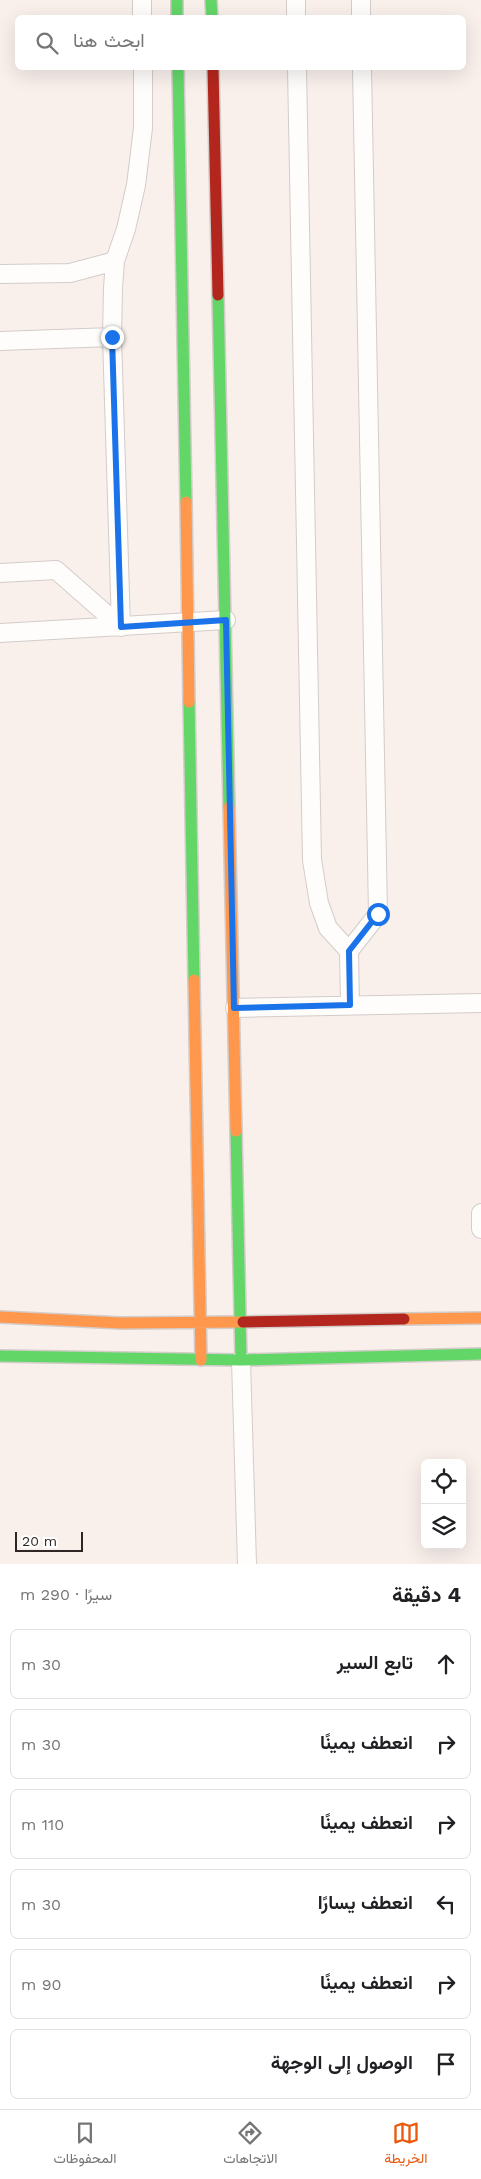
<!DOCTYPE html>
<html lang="ar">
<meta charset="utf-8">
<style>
body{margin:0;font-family:"Work Sans",Vazirmatn,sans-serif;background:#f6f6f6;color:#202124;direction:rtl}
.controls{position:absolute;right:15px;bottom:15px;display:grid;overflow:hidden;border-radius:8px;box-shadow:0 5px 20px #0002}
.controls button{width:45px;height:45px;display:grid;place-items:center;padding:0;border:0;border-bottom:1px solid #e0e0e0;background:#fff;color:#202124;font:25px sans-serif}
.scale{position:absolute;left:15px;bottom:12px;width:68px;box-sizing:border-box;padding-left:5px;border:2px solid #2d2624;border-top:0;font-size:14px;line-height:18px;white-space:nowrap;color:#2d2624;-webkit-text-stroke:4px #fff;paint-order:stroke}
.stop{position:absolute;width:15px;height:15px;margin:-11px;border:4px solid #1a73e8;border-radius:50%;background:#fff}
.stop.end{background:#1a73e8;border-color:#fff;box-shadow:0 1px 5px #0008}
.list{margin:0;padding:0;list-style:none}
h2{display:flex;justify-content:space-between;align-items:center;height:65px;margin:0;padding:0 20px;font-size:21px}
h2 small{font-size:16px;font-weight:400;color:#757577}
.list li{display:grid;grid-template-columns:32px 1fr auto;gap:15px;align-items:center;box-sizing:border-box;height:70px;margin:0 10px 10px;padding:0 10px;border:1px solid #e0e0e0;border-radius:8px}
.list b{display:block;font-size:19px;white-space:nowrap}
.list em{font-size:16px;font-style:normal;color:#757577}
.icon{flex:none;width:28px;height:28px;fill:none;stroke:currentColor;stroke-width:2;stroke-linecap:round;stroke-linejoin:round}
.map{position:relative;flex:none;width:481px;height:1564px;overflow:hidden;direction:ltr}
.search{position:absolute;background:#fff;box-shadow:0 5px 20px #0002;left:15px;right:15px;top:15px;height:55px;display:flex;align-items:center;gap:12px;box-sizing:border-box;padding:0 18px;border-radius:8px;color:#757577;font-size:19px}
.sheet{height:545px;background:#fff}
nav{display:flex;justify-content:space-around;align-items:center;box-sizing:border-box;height:70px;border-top:1px solid #e0e0e0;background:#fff;font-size:14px;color:#757577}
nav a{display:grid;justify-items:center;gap:2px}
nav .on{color:#ea580c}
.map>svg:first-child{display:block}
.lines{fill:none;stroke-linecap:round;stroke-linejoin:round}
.street-casing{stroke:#d3ccc9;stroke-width:20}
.fast-casing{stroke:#d3ccc9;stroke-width:14}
.slow-casing{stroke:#d3ccc9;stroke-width:14}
.jam-casing{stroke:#d3ccc9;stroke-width:14}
.street{stroke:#fefdfc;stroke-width:18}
.fast{stroke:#63d668;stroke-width:11}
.slow{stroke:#ff974d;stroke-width:11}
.jam{stroke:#b3261e;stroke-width:11}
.route{stroke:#1a73e8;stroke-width:6}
</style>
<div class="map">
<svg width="481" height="1564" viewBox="0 0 481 1564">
<rect width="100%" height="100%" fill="#f9f0ec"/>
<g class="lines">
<defs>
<path id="street" d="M142,0V18
M296,0V18
M361,0V18
M297,68L312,860L319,903L328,928L349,951L378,914L362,68
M0,274L70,273L115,261
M0,341L112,337
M0,573L56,570L121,627
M121,627L112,337L113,288L115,261L126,229L136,185L143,128V68
M0,633L226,620
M349,951L350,1005
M235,1008L481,1003
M481,1213V1229
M241,1360L247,1564"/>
<path id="fast" d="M177,0V18
M211,0L212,18
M178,68L186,502
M218,295L229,807
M189,702L194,980
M236,1131L241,1360
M0,1356L241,1360L481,1354"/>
<path id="slow" d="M186,502L189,702
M229,807L236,1131
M194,980L201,1360
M0,1317L121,1323L243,1322
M404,1319L481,1318"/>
<path id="jam" d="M213,68L218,295
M243,1322L404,1319"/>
</defs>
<use href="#street" class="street-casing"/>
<use href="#fast" class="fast-casing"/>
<use href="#slow" class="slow-casing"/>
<use href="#jam" class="jam-casing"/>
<use href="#street" class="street"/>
<use href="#fast" class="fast"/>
<use href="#slow" class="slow"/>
<use href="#jam" class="jam"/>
</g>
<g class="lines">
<path class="route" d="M112,337L121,627L226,620L234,1008L350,1005L349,951L378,914"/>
</g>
</svg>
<div class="controls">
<button><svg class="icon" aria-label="locate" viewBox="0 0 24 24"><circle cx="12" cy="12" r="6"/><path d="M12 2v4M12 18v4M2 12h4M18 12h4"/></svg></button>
<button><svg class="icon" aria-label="layers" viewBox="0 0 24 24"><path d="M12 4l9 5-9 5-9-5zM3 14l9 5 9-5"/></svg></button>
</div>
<div class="scale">20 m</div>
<div class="stop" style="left:378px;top:914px"></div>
<div class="stop end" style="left:112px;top:337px"></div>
<div class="search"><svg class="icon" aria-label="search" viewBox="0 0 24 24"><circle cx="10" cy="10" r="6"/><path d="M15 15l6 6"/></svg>ابحث هنا</div>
</div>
<section class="sheet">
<h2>4 دقيقة<small>سيرًا · 290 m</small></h2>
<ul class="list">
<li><svg class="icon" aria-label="ahead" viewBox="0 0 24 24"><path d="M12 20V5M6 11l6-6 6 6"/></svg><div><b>تابع السير</b></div><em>30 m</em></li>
<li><svg class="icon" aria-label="right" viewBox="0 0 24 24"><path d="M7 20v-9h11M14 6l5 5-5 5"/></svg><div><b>انعطف يمينًا</b></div><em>30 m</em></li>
<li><svg class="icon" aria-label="right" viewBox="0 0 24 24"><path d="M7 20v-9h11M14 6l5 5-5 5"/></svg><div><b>انعطف يمينًا</b></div><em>110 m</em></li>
<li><svg class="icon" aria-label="left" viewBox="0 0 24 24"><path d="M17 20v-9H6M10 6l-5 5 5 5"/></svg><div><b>انعطف يسارًا</b></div><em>30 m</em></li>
<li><svg class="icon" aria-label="right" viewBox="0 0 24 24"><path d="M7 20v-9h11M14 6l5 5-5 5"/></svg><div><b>انعطف يمينًا</b></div><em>90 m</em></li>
<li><svg class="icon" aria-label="arrive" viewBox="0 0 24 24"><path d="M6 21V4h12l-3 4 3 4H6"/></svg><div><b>الوصول إلى الوجهة</b></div></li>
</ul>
</section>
<nav>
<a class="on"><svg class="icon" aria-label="map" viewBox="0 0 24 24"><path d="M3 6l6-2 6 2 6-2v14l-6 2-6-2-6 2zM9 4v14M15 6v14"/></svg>الخريطة</a>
<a><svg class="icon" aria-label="directions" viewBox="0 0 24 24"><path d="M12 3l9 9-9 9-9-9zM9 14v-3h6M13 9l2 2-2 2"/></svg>الاتجاهات</a>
<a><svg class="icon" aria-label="saved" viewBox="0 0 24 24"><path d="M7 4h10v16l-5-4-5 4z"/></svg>المحفوظات</a>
</nav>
